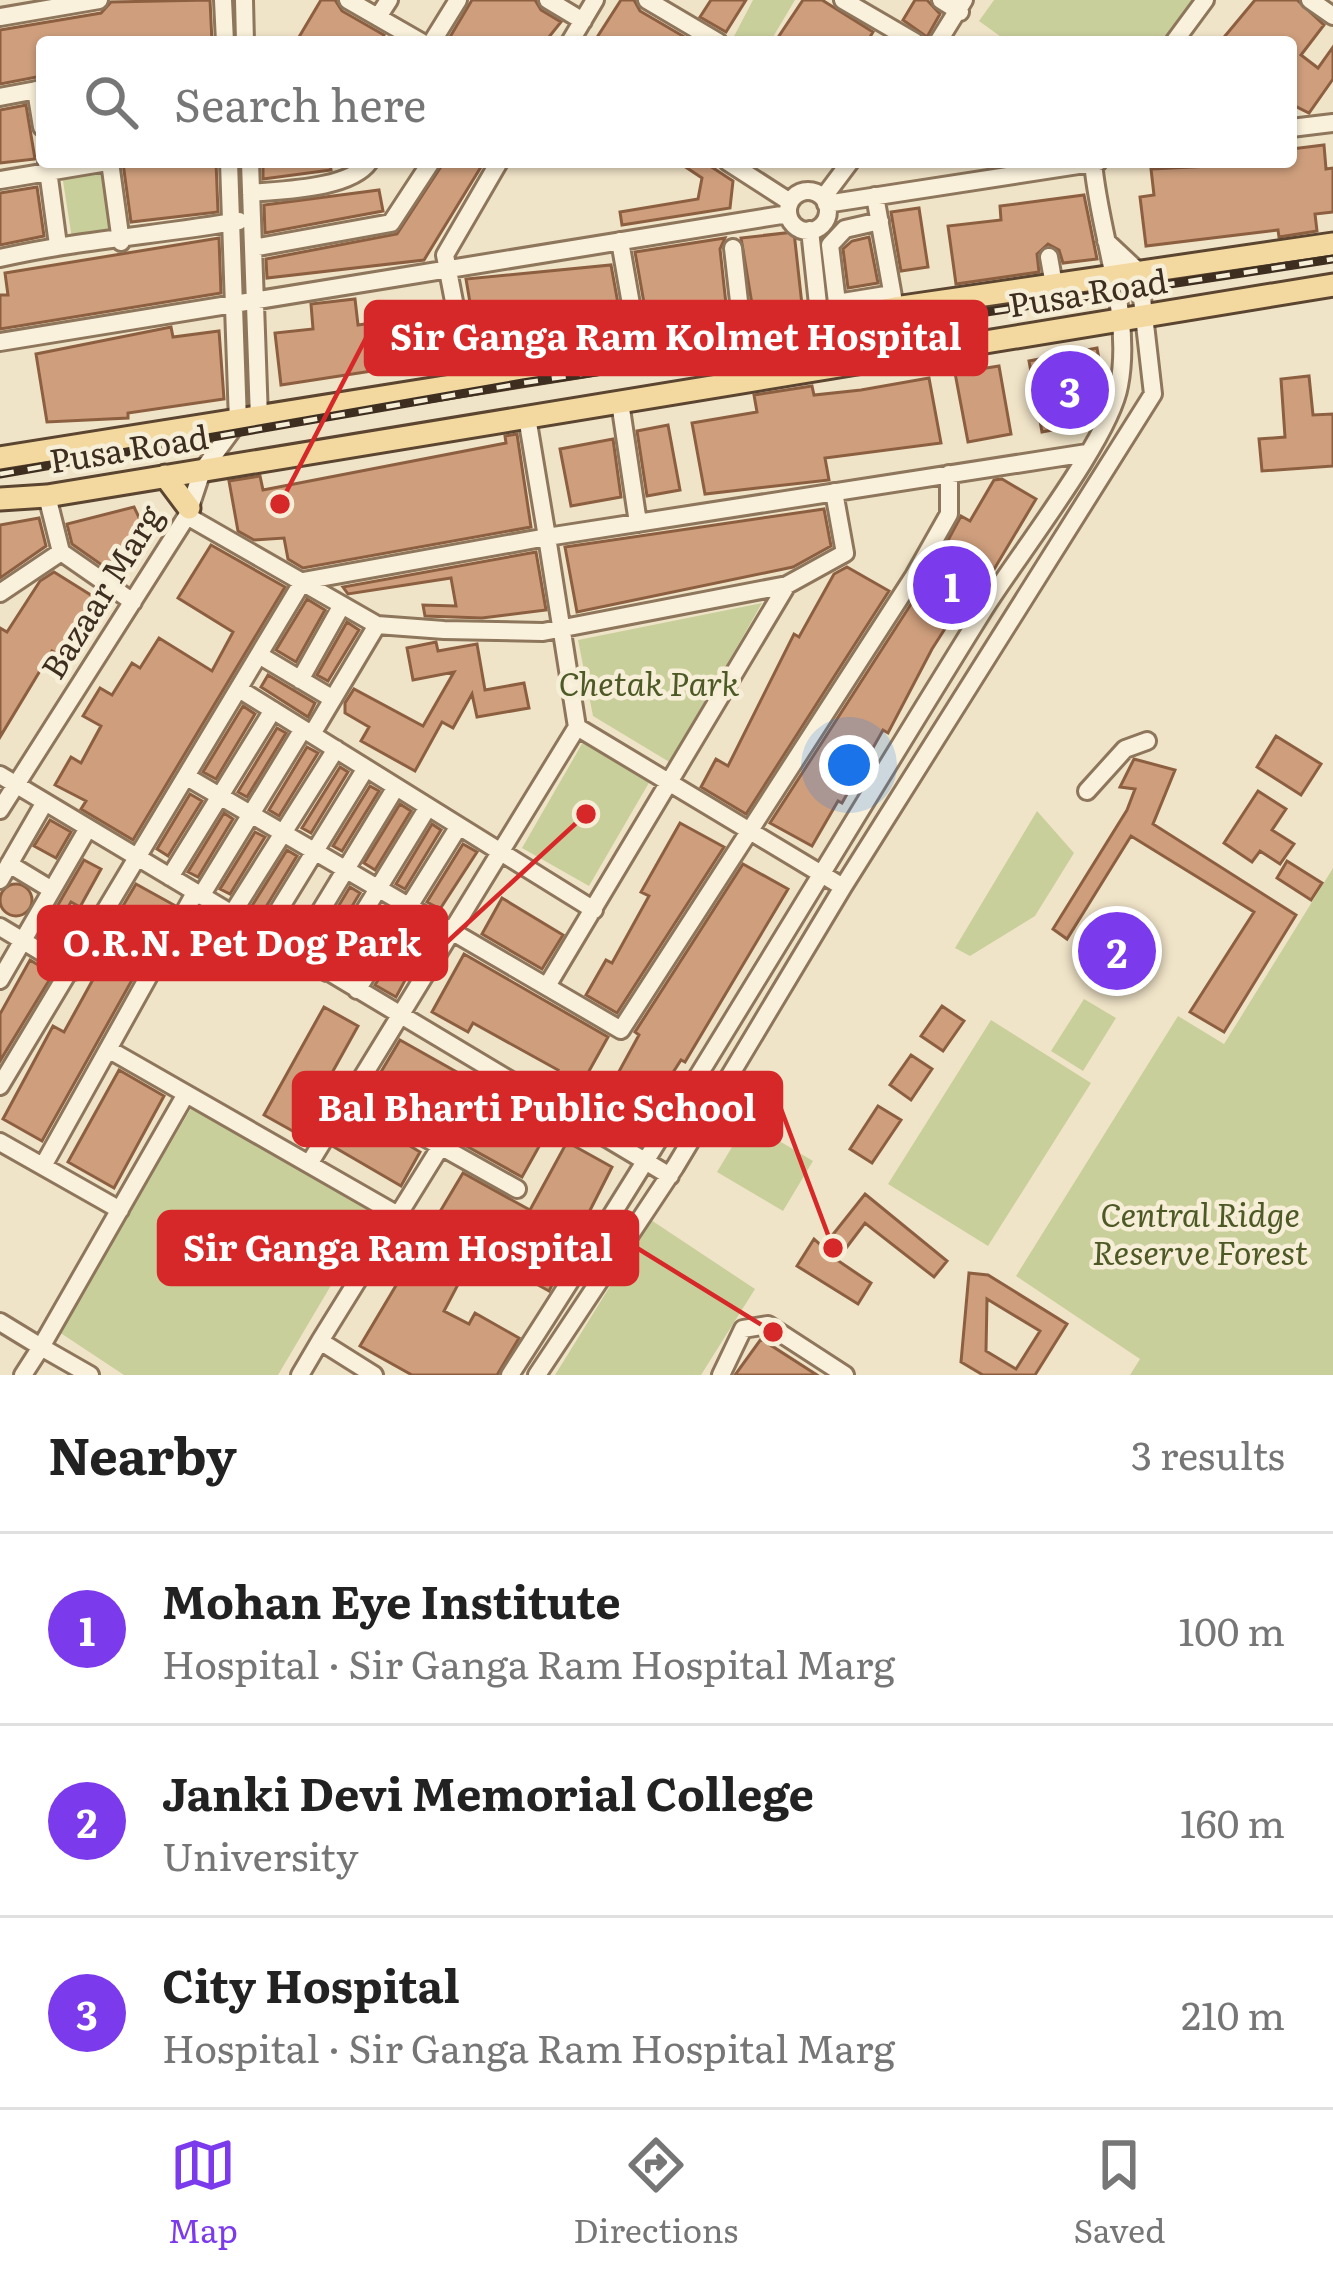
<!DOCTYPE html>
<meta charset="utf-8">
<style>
body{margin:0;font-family:Literata,serif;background:#f2f2f2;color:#222}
.you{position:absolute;left:849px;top:765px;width:42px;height:42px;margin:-30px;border:9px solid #fff;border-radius:50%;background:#1a73e8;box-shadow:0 0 0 18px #1a73e833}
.badge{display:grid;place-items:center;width:78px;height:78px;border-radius:50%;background:#7c3aed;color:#fff;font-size:39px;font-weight:700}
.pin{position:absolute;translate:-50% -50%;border:6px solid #fff;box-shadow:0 3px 12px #0006}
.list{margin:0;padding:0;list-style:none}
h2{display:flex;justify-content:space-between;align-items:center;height:156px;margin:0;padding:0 48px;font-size:51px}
h2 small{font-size:39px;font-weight:400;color:#767676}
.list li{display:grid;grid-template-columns:78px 1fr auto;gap:36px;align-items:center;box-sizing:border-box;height:192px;padding:0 48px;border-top:3px solid #e0e0e0}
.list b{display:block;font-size:45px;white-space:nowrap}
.list p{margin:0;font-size:39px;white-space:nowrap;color:#767676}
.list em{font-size:39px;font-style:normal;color:#767676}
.icon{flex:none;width:66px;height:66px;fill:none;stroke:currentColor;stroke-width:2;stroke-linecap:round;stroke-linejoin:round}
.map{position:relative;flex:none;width:1333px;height:1375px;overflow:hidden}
.search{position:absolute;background:#fff;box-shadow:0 3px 9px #0004;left:36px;right:36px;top:36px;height:132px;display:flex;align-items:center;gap:30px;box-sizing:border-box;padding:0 42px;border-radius:12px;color:#767676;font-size:45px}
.sheet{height:732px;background:#fff}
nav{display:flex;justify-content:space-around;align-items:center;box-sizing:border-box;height:168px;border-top:3px solid #e0e0e0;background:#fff;font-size:33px;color:#767676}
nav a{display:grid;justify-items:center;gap:6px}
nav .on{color:#7c3aed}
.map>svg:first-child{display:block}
.green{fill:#c9cf9b}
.building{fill:#cf9f7d;stroke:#8d5f41;stroke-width:3;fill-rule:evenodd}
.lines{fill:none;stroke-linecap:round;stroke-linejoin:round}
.minor-casing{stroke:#8d765c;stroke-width:22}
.major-casing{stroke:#5b4430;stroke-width:27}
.minor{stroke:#faf1dc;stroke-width:16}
.major{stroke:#f3d9a0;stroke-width:21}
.rail-casing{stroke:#3d2e20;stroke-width:9}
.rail{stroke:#f7eed8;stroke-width:4.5;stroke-dasharray:14;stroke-linecap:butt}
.labels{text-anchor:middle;stroke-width:9;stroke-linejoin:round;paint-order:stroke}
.street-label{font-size:33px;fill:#3d2e20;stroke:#f7eed8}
.park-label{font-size:33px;font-style:italic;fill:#4d5a26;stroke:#f7eed8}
.leader{fill:none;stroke:#d62828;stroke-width:4.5}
.callout-dot{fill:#d62828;stroke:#f7eed8;stroke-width:4.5}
.callout{fill:#d62828;stroke:#d62828;stroke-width:4.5}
.callout-label{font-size:36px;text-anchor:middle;font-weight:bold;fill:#fff}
</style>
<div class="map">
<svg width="1333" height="1375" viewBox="0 0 1333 1375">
<rect width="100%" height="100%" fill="#f0e4c8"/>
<path class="green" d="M753,0H795L770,42H731Z
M994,0H1196L1166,42H1008L979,21Z
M60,162H112L123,237L73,245Z
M762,603L671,763L593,716L578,640Z
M583,742L650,781L589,886L522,848Z
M1037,811L1074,853L1035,916L970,956L955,948Z
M1333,868V1375H1130L1140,1359L1016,1276L1178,1016L1224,1044Z
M1084,999L1116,1018L1083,1071L1051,1051Z
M991,1020L1091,1083L988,1246L888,1184Z
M196,1100L375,1211L278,1375H124L59,1332Z
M747,1122L813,1161L783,1211L717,1172Z
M651,1220L755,1289L701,1375H555Z"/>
<path class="building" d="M210,0L212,42H42V76L0,84V30L101,13L111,2Z
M321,0H335L342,11L384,35L380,42H307L299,37Z
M472,0H535L541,10L561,22L545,42H447Z
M621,0H634L640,11L693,42H594Z
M711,0H746L726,32L700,17Z
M803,0H822L873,32L867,42H775Z
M915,0H927L940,14L927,37L903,20Z
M1255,0H1297L1324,25L1301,55L1318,68L1333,47V79L1309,113L1291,104V42H1220Z
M26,105L35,159L0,163V110Z
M1324,145L1326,169L1333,168V212L1315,214L1317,231L1279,237L1278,230L1146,246L1140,197L1154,195L1151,169L1291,162V149Z
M216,162L218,212L131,222L123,163Z
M263,162H330L331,170L263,179Z
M444,162H484L424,260L267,278L266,259L397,234Z
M678,162H704L733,181L730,208L622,225L620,212L698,199L702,178Z
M37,187L44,236L0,245V193Z
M379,190L383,211L265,233L264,205Z
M1084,195L1097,259L1063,263L1059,250L1048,244L1037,254L1039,272L956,284L948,226L1001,220L1000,206Z
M919,208L928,267L901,271L891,212Z
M794,232L802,305L753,310L741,238Z
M869,237L878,283L848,288L843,249L852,241Z
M219,238L221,293L0,329V295H8L5,273Z
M725,238L720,249L726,304L647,320L635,252Z
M611,265L623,331L477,344L466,279Z
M355,299L358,325L379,322L385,369L281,385L275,333L313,329L311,304Z
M171,327L173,337L219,331L224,399L128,413V418L47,422L36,354Z
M1097,348L1104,387L1078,392L1084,424L1042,432L1029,361Z
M999,366L1011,434L968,442L955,373Z
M1309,376L1313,415L1333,414V466L1262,471L1259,439L1285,437L1281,379Z
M929,378L941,443L825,458L829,480L705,494L692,423L757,412L754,395L812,386L814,395L861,390Z
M668,425L680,490L647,496L637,431Z
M517,434L531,527L303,568L288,559L284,538L254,540L238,531L229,481L260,476L263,490L506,443L505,436Z
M613,439L621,497L571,506L560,449Z
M1002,479L1036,499L987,581L983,579L963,613L957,610L932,649L888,733L883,730L842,803L838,801L812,846L770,823L913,601L929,611L947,581L931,572L961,516L970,521L994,480Z
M134,507L147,534L116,575L72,544L67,524Z
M824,509L831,546L793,567L577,612L565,547Z
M39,518L46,546L0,578V525Z
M211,545L285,587L133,840L81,809L86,801L55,785L71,757L81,763L101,726L83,716L100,688L112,695L132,663L140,668L159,638L212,671L233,632L178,598Z
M536,552L546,610L482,618L425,616L423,605L456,606L451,578L348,594L343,587Z
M847,567L889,591L746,814L701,787L716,759L728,766L794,634L799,637L834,574Z
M54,572L94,597L58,654L52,651L0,737V628L7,632L40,581Z
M307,599L325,610L296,662L276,650Z
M347,622L359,630L328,681L317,675Z
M436,642L438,651L477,644L485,690L524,683L529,708L477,717L472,694L453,728L442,722L415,771L361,741L369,727L345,713V703L354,689L423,726L454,672L413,680L407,648Z
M268,675L315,703L308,717L261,687Z
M243,706L255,714L216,779L203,772Z
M277,728L286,733L247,797L238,792Z
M1276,736L1321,764L1301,795L1257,767Z
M307,747L318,753L279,816L269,810Z
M1134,759L1175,770L1153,824L1296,915L1224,1032L1190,1012L1254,912L1131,836L1067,939L1053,929L1127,810L1135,789L1120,787Z
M340,767L348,772L311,833L302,828Z
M370,786L379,791L342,851L333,846Z
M1258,791L1286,809L1272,830L1294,844L1280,864L1260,851L1252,862L1224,843Z
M190,794L202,801L168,856L157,849Z
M400,804L411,811L375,870L364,863Z
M224,813L233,819L198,877L188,872Z
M50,820L71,832L56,858L34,846Z
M680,823L724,847L617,1013L586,995L606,960L612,963L649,896L641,892Z
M432,824L441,830L405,889L396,884Z
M255,832L265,837L230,894L220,889Z
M463,844L477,852L440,909L427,902Z
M287,850L297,856L261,915L250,909Z
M84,860L101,869L80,907L71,902L60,921L78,931L66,952L40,936Z
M1287,861L1322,883L1311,900L1277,878Z
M743,864L788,889L685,1062L681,1060L636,1130L593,1106L604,1086L610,1088L639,1035L635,1032Z
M136,884L174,905L42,1141L3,1119L53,1026L64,1032L96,974L86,968Z
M0 900a16 16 0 1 1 32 0a16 16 0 1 1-32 0Z
M350,887L360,893L324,953L313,948Z
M502,898L563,935L542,969L482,934Z
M413,924L430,934L396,997L375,985Z
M464,954L608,1037L579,1089L555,1075L558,1070L473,1023L468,1032L432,1012Z
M30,960L53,974L0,1061V1014Z
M942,1006L964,1021L943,1051L921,1036Z
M324,1007L358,1026L298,1134L264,1115Z
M400,1040L551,1125L522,1177L369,1092Z
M911,1055L932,1069L911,1100L890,1085Z
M119,1070L164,1096L114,1188L68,1162Z
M878,1106L901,1120L872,1163L850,1149Z
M355,1113L420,1152L401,1186L334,1147Z
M567,1142L612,1167L549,1291L502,1265L518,1237L491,1222L444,1311L469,1324L475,1313L519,1338L497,1375H412L360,1346L463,1173L530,1210Z
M865,1194L947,1261L934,1277L865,1223L837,1260L871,1283L858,1304L797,1266L814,1239L823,1247Z
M969,1273L988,1275L1067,1324L1035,1375H983L961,1362ZM987,1299L1040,1331L1016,1369L986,1351Z
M761,1339L817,1375H735Z"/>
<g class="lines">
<defs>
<path id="minor" d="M223,0L225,42
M244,0L245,42
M348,0L421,42
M548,0L583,21
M647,0L718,42
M843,0L915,42
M941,0L960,12
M1310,0L1333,16
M0,17L99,0
M378,17L389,0
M432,42L458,0
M570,42L595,0
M938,42L964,0
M1174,42L1205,0
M36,90L42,127
M0,97L42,89
M1291,128L1333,123
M110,162L121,242
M250,162L259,418
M728,162L790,202
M47,163L58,245
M0,180L107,162
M788 211a20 20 0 1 1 40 0a20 20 0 1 1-40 0Z
M251,193C282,190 350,189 369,162
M875,196L895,308
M823,198L850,162
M826,204L1098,162
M810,230L820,323
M620,241L640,356
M253,248L391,223L431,162
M733,248L743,337
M1049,257L1054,285
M0,258C79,240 159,235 239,221
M837,303L892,294
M839,319L830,245L845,229L880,221
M696,322L740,315
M0,342L788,214
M470,384L445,255L499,162
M620,402L638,523
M187,516L377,625L444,630L543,632L787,585L845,553L834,492
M61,552L133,602
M0,593L61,552L47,496
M259,655L333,699
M300,680L342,605
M239,689L594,910
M577,727L843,887
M312,734L377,625
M0,775L670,1176
M187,777L621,1030L914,576L949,514V474
M1087,791L1125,749L1147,741
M0,810L187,516L202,471L238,422L229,162
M9,864L52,890
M170,877L273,710
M0,880L45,802
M201,896L303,729
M232,914L336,749
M0,927L73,971
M264,934L366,768
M295,953L396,787
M327,972L428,807
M0,980L88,828
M547,986L787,585
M357,990L459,826
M108,1049L396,1214
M0,1086L303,581L547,537L527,417
M351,1096L517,1189
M0,1142L120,1210
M309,1164L577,727L547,537L1087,453
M43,1166L195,893
M0,1322L41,1347L23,1375
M320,1341L441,1146
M90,1375L41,1347L186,1094
M300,1375L320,1341L374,1375
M510,1375C673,1123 825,865 983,611C1015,559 1110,439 1119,386C1133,313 1099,235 1093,162
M537,1375L675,1167L843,887L1153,394L1139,272L1106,241
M721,1375L743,1329L768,1325L845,1375"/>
<path id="major" d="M0,458L640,356L895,308L1333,244
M165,476L189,508
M0,499L47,496L1333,285"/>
</defs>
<use href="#minor" class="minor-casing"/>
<use href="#major" class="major-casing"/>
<use href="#minor" class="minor"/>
<use href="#major" class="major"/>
<defs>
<path id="rail" d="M0,474L523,383L1333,259"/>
</defs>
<use href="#rail" class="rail-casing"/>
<use href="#rail" class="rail"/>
</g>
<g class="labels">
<g class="street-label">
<text transform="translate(1088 293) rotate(-9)" y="12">Pusa Road</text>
<text transform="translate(129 449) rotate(-9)" y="12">Pusa Road</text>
<text transform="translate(102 592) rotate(-58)" y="12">Bazaar Marg</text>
</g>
<g class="park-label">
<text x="649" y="696">Chetak Park</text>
<text x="1200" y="1227">Central Ridge<tspan x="1200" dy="38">Reserve Forest</tspan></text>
</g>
</g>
<path class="leader" d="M280 504L366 338M586 814L446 943M833 1248L781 1109M773 1332L637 1248"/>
<g class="callout-dot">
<circle cx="280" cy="504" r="12"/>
<circle cx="586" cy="814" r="12"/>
<circle cx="833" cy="1248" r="12"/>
<circle cx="773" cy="1332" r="12"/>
</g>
<g class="callout">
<rect x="366" y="302" width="620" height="72" rx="12"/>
<rect x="39" y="907" width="407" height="72" rx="12"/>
<rect x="294" y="1073" width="487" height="72" rx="12"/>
<rect x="159" y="1212" width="478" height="72" rx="12"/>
</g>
<g class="callout-label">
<text x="676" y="350">Sir Ganga Ram Kolmet Hospital</text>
<text x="242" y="956">O.R.N. Pet Dog Park</text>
<text x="537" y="1121">Bal Bharti Public School</text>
<text x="398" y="1261">Sir Ganga Ram Hospital</text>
</g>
</svg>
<div class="you"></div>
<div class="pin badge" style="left:952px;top:585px">1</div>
<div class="pin badge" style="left:1117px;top:951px">2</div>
<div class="pin badge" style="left:1070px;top:390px">3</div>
<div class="search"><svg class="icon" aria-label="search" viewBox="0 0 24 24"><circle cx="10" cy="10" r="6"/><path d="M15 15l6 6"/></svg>Search here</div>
</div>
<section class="sheet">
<h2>Nearby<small>3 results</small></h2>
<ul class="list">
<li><span class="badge">1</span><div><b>Mohan Eye Institute</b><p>Hospital · Sir Ganga Ram Hospital Marg</p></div><em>100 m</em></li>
<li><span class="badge">2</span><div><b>Janki Devi Memorial College</b><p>University</p></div><em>160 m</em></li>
<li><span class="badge">3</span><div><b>City Hospital</b><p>Hospital · Sir Ganga Ram Hospital Marg</p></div><em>210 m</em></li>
</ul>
</section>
<nav>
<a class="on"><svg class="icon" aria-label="map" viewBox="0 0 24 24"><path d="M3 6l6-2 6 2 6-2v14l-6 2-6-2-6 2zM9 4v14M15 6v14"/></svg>Map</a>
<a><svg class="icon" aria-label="directions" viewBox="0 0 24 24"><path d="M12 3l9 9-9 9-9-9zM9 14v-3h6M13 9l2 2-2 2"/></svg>Directions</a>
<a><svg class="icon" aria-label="saved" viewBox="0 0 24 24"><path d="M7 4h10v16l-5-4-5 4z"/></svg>Saved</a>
</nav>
